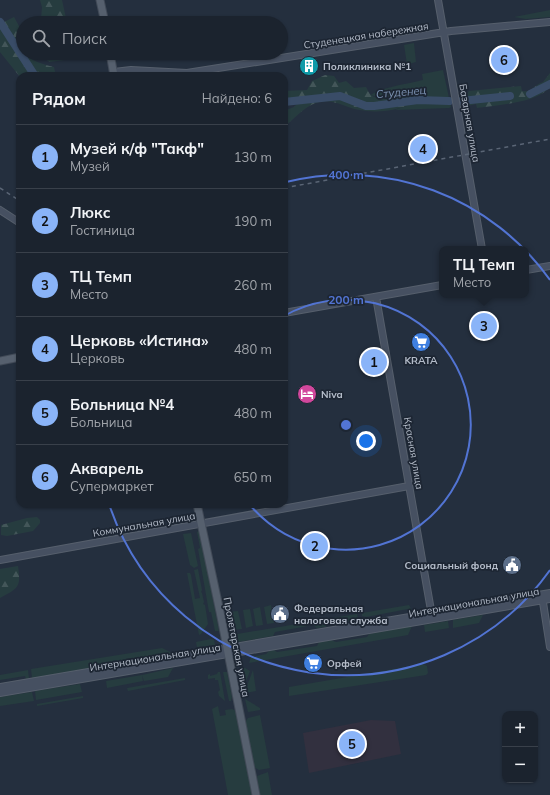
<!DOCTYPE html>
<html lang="ru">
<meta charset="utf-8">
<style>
body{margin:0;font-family:Mulish,sans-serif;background:#282f3a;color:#f1f3f6}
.controls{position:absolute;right:12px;bottom:12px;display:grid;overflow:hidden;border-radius:8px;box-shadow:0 1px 3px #0004}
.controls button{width:36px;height:36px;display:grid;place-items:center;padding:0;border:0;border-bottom:1px solid #39404a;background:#1b232e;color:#f1f3f6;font:20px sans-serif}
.you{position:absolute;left:366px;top:441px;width:14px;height:14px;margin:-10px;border:3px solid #fff;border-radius:50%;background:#1a73e8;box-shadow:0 0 0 6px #1a73e833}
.badge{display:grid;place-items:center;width:26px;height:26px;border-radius:50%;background:#8ab4f8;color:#111;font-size:13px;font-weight:700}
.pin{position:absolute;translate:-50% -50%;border:2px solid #fff;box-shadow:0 1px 4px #0006}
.popup{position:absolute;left:439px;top:246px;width:90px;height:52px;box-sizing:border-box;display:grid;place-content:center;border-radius:8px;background:#1b232e;filter:drop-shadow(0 1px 3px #0005);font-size:13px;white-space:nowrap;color:#a0a4aa}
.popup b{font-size:15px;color:#f1f3f6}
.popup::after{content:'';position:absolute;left:50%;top:100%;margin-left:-8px;border:8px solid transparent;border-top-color:#1b232e}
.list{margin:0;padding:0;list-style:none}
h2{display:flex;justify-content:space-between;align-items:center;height:52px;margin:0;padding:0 16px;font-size:17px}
h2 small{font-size:13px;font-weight:400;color:#a0a4aa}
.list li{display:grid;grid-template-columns:26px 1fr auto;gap:12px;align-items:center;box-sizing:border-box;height:64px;padding:0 16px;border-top:1px solid #39404a}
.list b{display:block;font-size:15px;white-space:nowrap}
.list p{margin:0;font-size:13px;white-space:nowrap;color:#a0a4aa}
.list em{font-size:13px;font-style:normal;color:#a0a4aa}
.icon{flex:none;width:22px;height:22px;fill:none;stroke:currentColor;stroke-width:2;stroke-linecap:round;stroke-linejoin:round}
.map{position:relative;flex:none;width:550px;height:795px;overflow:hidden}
.search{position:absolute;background:#1b232e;box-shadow:0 1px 3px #0004;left:16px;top:16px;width:272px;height:44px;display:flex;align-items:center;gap:10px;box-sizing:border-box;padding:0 14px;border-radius:22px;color:#a0a4aa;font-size:15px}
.panel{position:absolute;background:#1b232e;box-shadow:0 1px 3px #0004;left:16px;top:72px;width:272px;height:436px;border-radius:12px}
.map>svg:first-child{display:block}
.medical{fill:#32303f}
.green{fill:#263c3f}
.forest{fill:url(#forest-firs)}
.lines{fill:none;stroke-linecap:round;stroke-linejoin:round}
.river{stroke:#394c67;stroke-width:8}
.secondary-casing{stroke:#565f6c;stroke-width:8}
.primary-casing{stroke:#414a57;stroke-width:9}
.secondary{stroke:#465061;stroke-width:6}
.primary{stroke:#56606e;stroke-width:7}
.rail{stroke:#5a6575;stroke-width:1.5;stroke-dasharray:4 4;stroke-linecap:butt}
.ring{fill:none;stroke:#5274d3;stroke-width:2}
.labels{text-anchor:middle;stroke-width:3.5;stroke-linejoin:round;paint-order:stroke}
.street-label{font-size:10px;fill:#b4bcc9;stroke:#1d2633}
.poi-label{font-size:10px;font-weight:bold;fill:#b4bcc9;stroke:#1d2633;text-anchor:start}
.water-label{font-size:11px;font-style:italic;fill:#7c92b1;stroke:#1d2633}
.centre{fill:#5274d3;stroke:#1d2633;stroke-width:2}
.ring-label{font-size:12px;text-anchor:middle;font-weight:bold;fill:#5274d3;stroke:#1d2633;stroke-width:3.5;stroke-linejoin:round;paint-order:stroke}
</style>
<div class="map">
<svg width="550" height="795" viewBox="0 0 550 795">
<defs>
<pattern id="forest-firs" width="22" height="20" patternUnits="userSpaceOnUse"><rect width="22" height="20" fill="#263c3f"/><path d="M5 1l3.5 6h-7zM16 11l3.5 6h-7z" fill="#435659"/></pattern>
</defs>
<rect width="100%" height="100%" fill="#242f3e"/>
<path class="medical" d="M371,720L395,721L401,754L309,773L303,733Z"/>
<path class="green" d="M550,10V17L526,19L514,17Z
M414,43L416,62L409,64H407L404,45Z
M443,70L451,107L449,108L395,110L409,105L405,98L377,97L371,95C379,88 411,83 423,80L422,74Z
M199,531L200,533L219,631H215L211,612H209L198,549L200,548L197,532Z
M191,533L198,566L194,568L190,565L183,534Z
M198,569L202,590L201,592L202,593L204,602L203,604L205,605L208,624L201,634L199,635L187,573H190L191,575L195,599L200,598L194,570Z
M271,605L274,623L267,624L264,607Z
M409,605L413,612L408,609L366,617L362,616V613Z
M260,607L263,625L256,626L253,609Z
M250,609L253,626L246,628L243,610Z
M238,611L242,629L231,630L228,612Z
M357,614L358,618L356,621L327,624L326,627L317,628L314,626L313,621Z
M483,615L479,623L453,628V620Z
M448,621L449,628L425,632L424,625Z
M309,622L308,626L275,632L273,636L238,642L237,634Z
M412,626L408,635L249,663L251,657L266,654L269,651L274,650L277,652L317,646L319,642L331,640L336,642L367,637L369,634Z
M211,639L214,640L215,645L197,647L196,642Z
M162,648L170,652V654L32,678L31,669Z
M423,664L427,666L428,673L426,675L289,696V687Z
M173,668L168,677L144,681L142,675Z
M245,668L250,671L243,689L239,669Z
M28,670L29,678L26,679L25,676L0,680V675Z
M253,670L256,691L245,693V691Z
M218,672H220L225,701L219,696L218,692L220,690L218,680H215V678L208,679V675L210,674V676L217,674Z
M223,672H227L232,697L231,701H229Z
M142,675L143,681L107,688L106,681Z
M185,678V680L128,691L127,688Z
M80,684L82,692L36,700L35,691Z
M32,692L34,701L0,706V697Z
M83,696V698L37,706V704Z
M245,699L260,708V710L248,712Z
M218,706L220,716L226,715L225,710L232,709L236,711L252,795H228L212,709Z
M260,715L270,768L259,770L254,767L245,722L248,718Z
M268,772L272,795H259L257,776Z"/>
<path class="forest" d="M40,0H62L67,23H44L41,20L42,7Z
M14,17L20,28L16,38C19,58 38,63 54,67L55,72L52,76L20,77L0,52V24Z
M34,53H64V60L50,62Z
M550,73C550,76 550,82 550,85C545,102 492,106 477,108L476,104L463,107V104L467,103L466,96L469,91L521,86L522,91C532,93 535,84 543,82Z
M325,75L334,76L339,83L346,81L354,88L366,87C367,89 369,93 371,95C381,103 404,91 410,103L409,105C394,111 376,113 360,110C345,108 332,97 316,103C304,107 294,119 284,127V111L294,107L298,103L293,99L284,100V91L307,90L312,81Z
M37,517L40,520V523L33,531L7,536L1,535V525L27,518Z
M18,566C21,587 19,588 0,598V569Z"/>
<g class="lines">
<path class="river" d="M0,22L35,76
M530,94L550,84
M461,101L510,96
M284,102L340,96L366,106H374L418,100L449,101"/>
<defs>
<path id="secondary" d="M438,0L482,249
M114,72L131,70L187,73L451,31L550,22
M0,210L20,223
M526,270L550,266
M376,297L432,616
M284,313L442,285
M0,560L409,486
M542,596L550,647
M0,687L550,593
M0,693L550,599"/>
<path id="primary" d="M100,0L105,23
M110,53L114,76
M0,361L20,357
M197,504L220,612L256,795"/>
</defs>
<use href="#secondary" class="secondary-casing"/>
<use href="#primary" class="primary-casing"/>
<use href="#secondary" class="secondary"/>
<use href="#primary" class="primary"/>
<path class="rail" d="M0,188L20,201
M284,188L550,139"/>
</g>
<g class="ring">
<path d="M284 316A125 125 0 1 1 250 505"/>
<path d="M550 570A250 250 0 0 1 109 504M286 182A250 250 0 0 1 550 280"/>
</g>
<defs>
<symbol id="building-disc" viewBox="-11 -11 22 22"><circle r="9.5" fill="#0f9aa8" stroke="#1d2633"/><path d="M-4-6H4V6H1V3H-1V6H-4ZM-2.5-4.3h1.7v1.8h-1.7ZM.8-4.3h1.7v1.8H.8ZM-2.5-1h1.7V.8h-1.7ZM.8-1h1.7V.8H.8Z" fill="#fff"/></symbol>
<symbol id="supermarket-disc" viewBox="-11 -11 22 22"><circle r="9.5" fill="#3f7fe0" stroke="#1d2633"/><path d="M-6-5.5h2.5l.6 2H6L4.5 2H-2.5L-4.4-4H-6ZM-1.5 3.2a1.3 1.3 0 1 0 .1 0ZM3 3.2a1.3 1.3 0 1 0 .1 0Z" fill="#fff"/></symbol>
<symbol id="hotel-disc" viewBox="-11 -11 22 22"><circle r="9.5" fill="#d1479c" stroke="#1d2633"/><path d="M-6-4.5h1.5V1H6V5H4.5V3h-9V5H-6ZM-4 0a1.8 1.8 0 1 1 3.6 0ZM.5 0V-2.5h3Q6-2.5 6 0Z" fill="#fff"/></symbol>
<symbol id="civic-disc" viewBox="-11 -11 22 22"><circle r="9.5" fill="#5c6f8a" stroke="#1d2633"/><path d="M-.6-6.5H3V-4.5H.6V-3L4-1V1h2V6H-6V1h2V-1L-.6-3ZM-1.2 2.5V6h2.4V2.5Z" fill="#fff"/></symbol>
</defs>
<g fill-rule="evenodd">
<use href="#building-disc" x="298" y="55" width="22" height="22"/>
<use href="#supermarket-disc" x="410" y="331" width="22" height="22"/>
<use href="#hotel-disc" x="296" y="383" width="22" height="22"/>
<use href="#civic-disc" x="501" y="554" width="22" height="22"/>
<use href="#civic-disc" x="269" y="603" width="22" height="22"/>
<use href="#supermarket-disc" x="302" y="652" width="22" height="22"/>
</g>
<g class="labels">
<g class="street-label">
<text transform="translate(366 35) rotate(-9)" y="4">Студенецкая набережная</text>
<text transform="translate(470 123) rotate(80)" y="4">Базарная улица</text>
<text transform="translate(414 453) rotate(80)" y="4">Красная улица</text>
<text transform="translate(144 524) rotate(-10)" y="4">Коммунальная улица</text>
<text transform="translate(474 602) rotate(-10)" y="4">Интернациональная улица</text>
<text transform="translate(237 647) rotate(79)" y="4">Пролетарская улица</text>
<text transform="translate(155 657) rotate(-9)" y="4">Интернациональная улица</text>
</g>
<g class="poi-label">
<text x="323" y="70">Поликлиника №1</text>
<text x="421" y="364" text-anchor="middle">KRATA</text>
<text x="321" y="398">Niva</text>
<text x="498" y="569" text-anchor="end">Социальный фонд</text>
<text x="294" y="612">Федеральная<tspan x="294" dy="12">налоговая служба</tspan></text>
<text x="327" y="667">Орфей</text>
</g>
<g class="water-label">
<text transform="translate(401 92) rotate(-5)" y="4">Студенец</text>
</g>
</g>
<circle cx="346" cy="425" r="6" class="centre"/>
<g class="ring-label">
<text x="346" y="179">400 m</text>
<text x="346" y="304">200 m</text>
</g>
</svg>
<div class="controls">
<button>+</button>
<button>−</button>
</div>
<div class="you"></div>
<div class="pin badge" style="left:374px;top:362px">1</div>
<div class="pin badge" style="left:315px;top:546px">2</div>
<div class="pin badge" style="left:484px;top:326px">3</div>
<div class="popup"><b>ТЦ Темп</b>Место</div>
<div class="pin badge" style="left:423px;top:149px">4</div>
<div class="pin badge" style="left:352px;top:744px">5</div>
<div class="pin badge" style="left:504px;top:60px">6</div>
<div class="search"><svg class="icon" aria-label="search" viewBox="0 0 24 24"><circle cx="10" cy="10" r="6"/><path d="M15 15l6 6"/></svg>Поиск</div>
<section class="panel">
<h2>Рядом<small>Найдено: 6</small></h2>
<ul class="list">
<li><span class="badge">1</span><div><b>Музей к/ф &quot;Такф&quot;</b><p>Музей</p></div><em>130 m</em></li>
<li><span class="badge">2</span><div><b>Люкс</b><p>Гостиница</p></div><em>190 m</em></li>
<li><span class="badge">3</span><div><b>ТЦ Темп</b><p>Место</p></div><em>260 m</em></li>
<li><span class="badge">4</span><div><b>Церковь «Истина»</b><p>Церковь</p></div><em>480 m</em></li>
<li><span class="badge">5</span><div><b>Больница №4</b><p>Больница</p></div><em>480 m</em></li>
<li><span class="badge">6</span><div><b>Акварель</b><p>Супермаркет</p></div><em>650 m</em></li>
</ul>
</section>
</div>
